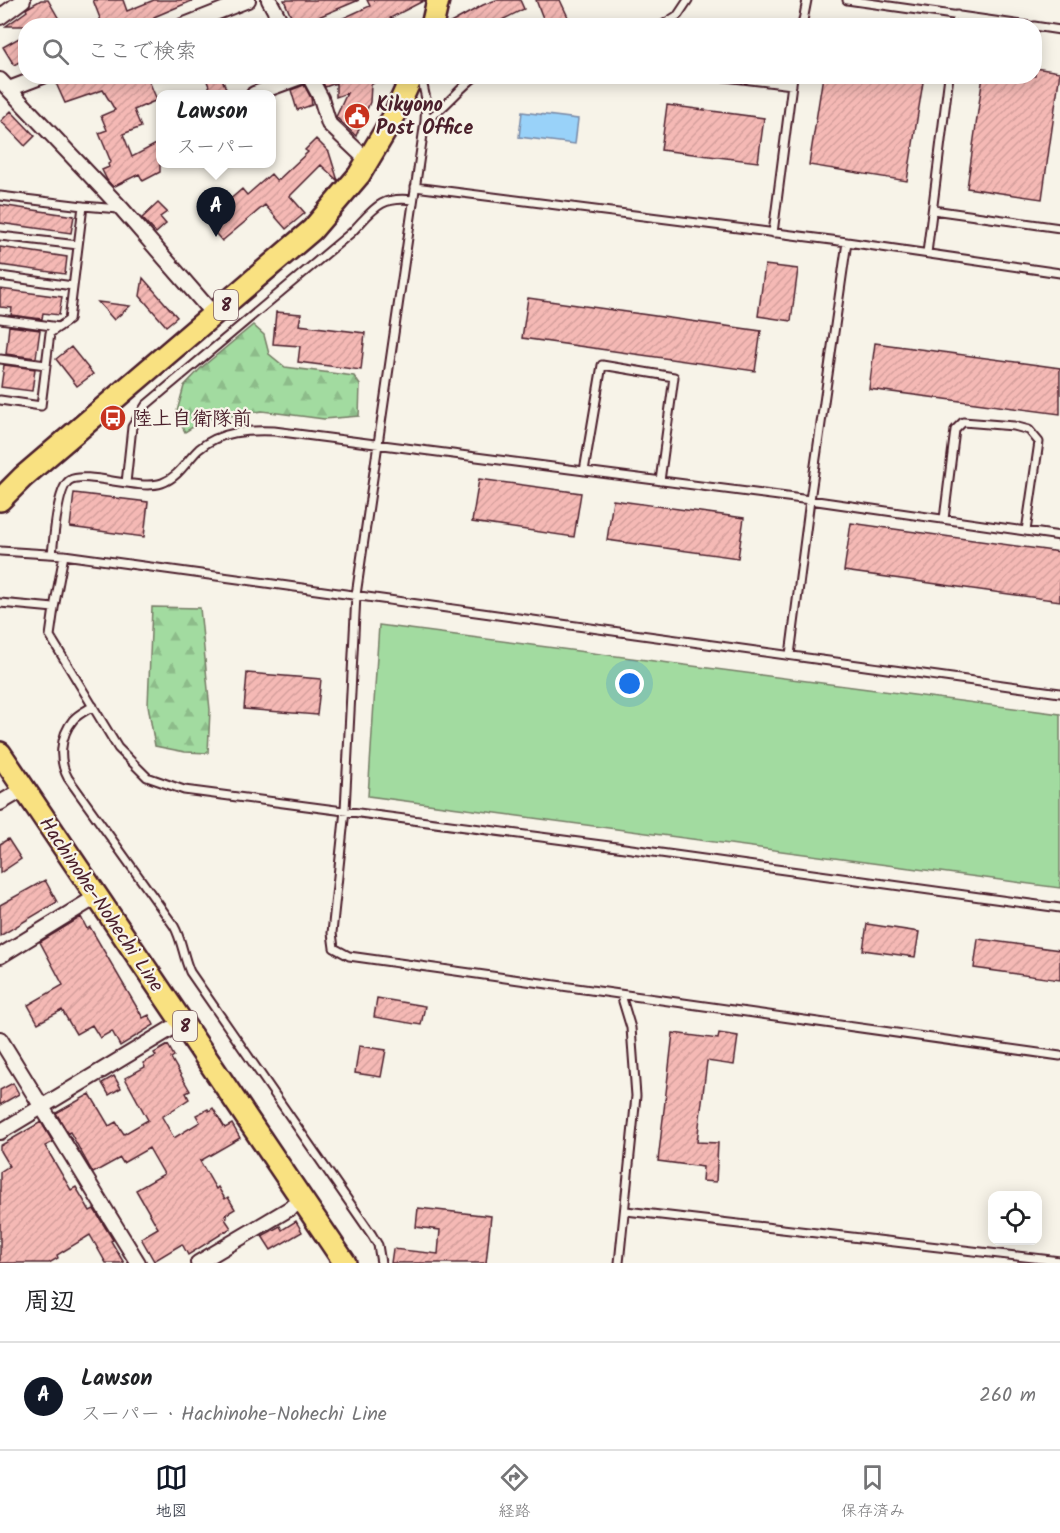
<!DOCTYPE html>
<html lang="ja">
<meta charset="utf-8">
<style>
body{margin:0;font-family:Kalam,"Klee One",sans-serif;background:#f6f6f6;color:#202124}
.controls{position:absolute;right:18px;bottom:18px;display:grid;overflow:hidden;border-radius:12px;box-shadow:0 3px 15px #0003}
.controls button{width:54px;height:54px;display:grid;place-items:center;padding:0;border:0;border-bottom:2px solid #e0e0e0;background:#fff;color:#202124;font:30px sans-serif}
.you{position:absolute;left:630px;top:684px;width:21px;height:21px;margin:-15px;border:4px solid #fff;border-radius:50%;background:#1a73e8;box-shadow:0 0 0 9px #1a73e833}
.badge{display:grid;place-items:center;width:39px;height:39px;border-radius:50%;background:#111827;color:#fff;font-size:20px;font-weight:700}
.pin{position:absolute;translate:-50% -50px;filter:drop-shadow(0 2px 3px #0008)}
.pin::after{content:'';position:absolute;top:32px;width:21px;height:18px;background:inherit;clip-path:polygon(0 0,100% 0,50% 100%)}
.popup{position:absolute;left:156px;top:90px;width:120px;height:78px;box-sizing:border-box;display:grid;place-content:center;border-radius:12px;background:#fff;filter:drop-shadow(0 2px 4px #0005);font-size:20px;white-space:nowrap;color:#757577}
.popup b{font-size:22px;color:#202124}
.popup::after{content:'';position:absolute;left:50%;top:100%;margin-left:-12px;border:12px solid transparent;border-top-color:#fff}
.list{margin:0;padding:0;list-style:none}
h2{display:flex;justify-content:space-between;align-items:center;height:78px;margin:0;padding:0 24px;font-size:26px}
h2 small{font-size:20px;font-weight:400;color:#757577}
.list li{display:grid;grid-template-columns:39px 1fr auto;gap:18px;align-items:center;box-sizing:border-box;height:108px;padding:0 24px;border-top:2px solid #e0e0e0}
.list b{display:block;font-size:22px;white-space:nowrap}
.list p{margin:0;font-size:20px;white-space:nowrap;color:#757577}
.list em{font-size:20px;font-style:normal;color:#757577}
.icon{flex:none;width:33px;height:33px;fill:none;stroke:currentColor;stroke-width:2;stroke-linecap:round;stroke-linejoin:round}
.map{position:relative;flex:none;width:1060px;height:1263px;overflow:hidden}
.search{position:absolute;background:#fff;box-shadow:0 3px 15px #0003;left:18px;right:18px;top:18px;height:66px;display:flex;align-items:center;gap:15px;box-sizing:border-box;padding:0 21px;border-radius:24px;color:#757577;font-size:22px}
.sheet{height:186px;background:#fff}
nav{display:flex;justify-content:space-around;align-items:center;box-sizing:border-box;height:84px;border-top:2px solid #e0e0e0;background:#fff;font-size:16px;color:#757577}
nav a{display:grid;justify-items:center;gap:3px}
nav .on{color:#111827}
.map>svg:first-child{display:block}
.forest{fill:url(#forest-firs);stroke:#767d66;stroke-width:1.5}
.garden{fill:#a2dba0;stroke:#767d66;stroke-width:1.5}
.water{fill:#99d2f9;stroke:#798aa7;stroke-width:1.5}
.building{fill:url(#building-hatch);stroke:#4a1f2b;stroke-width:1.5}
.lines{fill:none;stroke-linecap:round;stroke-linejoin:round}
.lane-casing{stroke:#4a1f2b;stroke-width:11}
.street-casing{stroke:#4a1f2b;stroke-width:18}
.primary-casing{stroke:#4a1f2b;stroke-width:26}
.lane{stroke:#f7f3e8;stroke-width:7}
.street{stroke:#f7f3e8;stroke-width:14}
.primary{stroke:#f9e181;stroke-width:21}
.labels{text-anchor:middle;stroke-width:4.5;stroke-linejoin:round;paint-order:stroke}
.shield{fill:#f7f3e8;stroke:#7e5f64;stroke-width:1.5}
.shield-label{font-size:18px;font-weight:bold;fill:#4a1f2b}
.poi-label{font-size:20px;font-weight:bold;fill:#4a1f2b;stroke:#f7f3e8;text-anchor:start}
.street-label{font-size:20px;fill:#4a1f2b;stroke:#f7f3e8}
</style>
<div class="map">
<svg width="1060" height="1263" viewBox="0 0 1060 1263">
<defs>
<pattern id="forest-firs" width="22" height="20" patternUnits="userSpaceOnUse" patternTransform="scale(1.5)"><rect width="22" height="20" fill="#a2dba0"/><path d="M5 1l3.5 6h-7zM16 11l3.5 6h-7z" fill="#8dbc8a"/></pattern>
<pattern id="building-hatch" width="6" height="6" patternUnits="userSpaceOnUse" patternTransform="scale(1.5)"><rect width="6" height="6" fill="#f5b9b5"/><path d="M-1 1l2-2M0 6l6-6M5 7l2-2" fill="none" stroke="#d49f9c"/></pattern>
</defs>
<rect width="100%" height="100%" fill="#f7f3e8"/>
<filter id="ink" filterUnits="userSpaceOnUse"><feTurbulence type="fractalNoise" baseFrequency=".0167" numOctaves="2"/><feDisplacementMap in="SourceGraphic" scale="12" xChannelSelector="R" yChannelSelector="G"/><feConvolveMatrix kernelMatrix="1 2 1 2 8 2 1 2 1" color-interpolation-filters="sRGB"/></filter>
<g filter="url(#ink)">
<path class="forest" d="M253,325L264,335L269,354L285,367L354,376L360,385L359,416L324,419L262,411L204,420L185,432L176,415L184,386L201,368Z
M152,607L200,608L210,710L208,753L185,752L155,746L148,705Z"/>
<path class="garden" d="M379,625L1060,714V888L368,796Z"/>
<path class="water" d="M522,112L578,119L575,144L519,137Z"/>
<path class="building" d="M41,0H48L63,26H6L27,11L26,9L29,7Z
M93,0H123L127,11L154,0H194L154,17L157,26H103Z
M284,0H359L309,21L311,26H295Z
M367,0H425L390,18L407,24V26H326L370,6Z
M496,0H520L524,9L490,26H445L483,5Z
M536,0H560L568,17L546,26Z
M26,34V58L14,65L3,47Z
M1035,68L1060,72L1042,199L967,188L983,76H1035Z
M68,76H147L157,100L134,110L141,127L123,134L132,157L160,142V172L143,181L139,174L113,187L107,180L102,170L109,167L108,164L111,162L99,133L107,130L101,116L115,110L103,90L65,103L55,81Z
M205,76H221L228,94H212Z
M320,76H349L350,79L345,80L377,81L371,85L370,102L356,136L336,117L347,93L336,97V83L325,87Z
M823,76H924L907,181L809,165Z
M304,85L311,98L312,105L297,110L291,90Z
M667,105L764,118L758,162L661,150Z
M11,111L35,136L25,146L1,121Z
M316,139L329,152L338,181L321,165L290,196L305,213L286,229L265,205L222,241L205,221L242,189L247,195L271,174L277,181L308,152L305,150Z
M158,203L167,212L160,217L166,224L156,233L142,218Z
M0,205L74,216L71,233L0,223Z
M0,247L67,257L65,274L0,265Z
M765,265L798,269L791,321L758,316Z
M143,278L177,317L166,326L140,296Z
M0,289L62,297L59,315L43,313L42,319L11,315L12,308L0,307Z
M528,298L761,331L755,371L522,338Z
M98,302L130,306L114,320Z
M276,312L301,314L299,325L365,333L361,370L298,362L300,346L273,344Z
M9,326L40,330L36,358L6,354Z
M875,343L1060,368V414L869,389Z
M71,347L93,374L77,386L56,359Z
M4,365L35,369L32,391L1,387Z
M479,479L581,493L574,537L472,522Z
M74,493L148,502L144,537L70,527Z
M613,500L744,518L738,558L607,540Z
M851,523L1060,552V601L844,571Z
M247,673L321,679L317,715L244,709Z
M8,839L21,859L0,873V844Z
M45,880L57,902L0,936V905Z
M81,917L87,929L90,927L143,1018L149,1015L154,1025L120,1046L112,1031L100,1038L92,1025L76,1034L62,1010L38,1023L28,1005L63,985L40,942Z
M867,924L919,932L915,957L863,950Z
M978,939L1060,950V980L974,968Z
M377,998L425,1006L421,1025L374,1017Z
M673,1033L718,1039L719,1033L738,1036L734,1065L707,1061L697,1142L718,1143L716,1182L702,1181L703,1167L658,1161Z
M168,1045L174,1056L171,1058L190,1091L186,1093L189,1099L162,1117L174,1138L200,1122L196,1115L208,1109L209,1111L213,1108L225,1128L232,1124L240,1138L200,1161L216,1189L218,1187L225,1199L228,1197L235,1209L225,1215L227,1218L225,1219L231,1228L188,1255L182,1244L154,1261L141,1238L158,1228L136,1190L164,1174L149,1148L123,1163L120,1158L93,1173L70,1132L68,1133L56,1113L90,1094L109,1126L116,1122L124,1134L148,1120L125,1078L145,1067L143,1063L156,1056L154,1053Z
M359,1046L386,1050L381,1077L355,1073Z
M114,1076L121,1088L109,1095L102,1083Z
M13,1083L19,1094L0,1105V1090Z
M41,1122L53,1142L45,1146L71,1190L76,1187L90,1211L94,1209L113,1240L111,1241L124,1263H106L90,1235L57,1255L58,1258L49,1263H0V1172L9,1166L0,1151V1146Z
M418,1208L491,1216L486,1263H391L393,1249L438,1254L440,1230L416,1227Z
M296,1221L302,1232L271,1250L262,1236L280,1226L282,1230Z"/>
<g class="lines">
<defs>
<path id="lane" d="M847,0L1030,26
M661,26L678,15L688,0
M802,26L807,0
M956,26L957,15
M1034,26L1060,30
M421,76L426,99L425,121L356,595L345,810L332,933L334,948L349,956L1060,1056
M717,76L792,85
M425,121C445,109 457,90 476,76
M415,187L847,242L1060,273
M0,196L83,206L69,320L50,333L41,406L0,400
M83,206L119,209
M933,210L1060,228
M773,233L793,76
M0,236L78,245
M927,253L949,76
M0,276L73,286
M0,319L59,327
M0,359L46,365
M584,471L602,365L674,377L660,481
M126,483L132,427L146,405L352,232C374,209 379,196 413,200
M944,519L955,430L963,422L1014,426L1029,430L1039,442L1026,531
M0,551L64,555L1060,693
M52,554C54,539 57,487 70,480C87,471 138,491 162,483C179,477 187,460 199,449C220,431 249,430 274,431L810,500L1060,536
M0,603L54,608L50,636L118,748L147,777L184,790L617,847L1060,908
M54,608L64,555
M790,655L810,500L847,242
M93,706C87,710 78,714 73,720C60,736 58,760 68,778L174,926C182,940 183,956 190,972L372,1235L378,1245L381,1263
M626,1211L1060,1261
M619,1263L636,1096L631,1028L621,995"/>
<path id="street" d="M269,0L283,26
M0,17L23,0
M182,26L248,0
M309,76L321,98L329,124L368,161
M0,80L122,209L214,315
M9,89L43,76
M254,94L303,76
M0,803L24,789
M0,956L96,897
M0,1039L138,1263
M0,1132L182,1022
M198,1263L304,1200"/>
<path id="primary" d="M432,26L438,0
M0,500L23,477L312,230L359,175L393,118L412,76
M0,753L345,1263"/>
</defs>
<use href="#lane" class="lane-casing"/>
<use href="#street" class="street-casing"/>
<use href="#primary" class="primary-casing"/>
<use href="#lane" class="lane"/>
<use href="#street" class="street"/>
<use href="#primary" class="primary"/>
</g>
</g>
<defs>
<symbol id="civic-disc" viewBox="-11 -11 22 22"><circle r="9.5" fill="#c8321e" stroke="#f7f3e8"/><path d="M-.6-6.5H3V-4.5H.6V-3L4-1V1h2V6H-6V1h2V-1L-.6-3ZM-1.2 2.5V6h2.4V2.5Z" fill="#fff"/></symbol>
<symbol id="bus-disc" viewBox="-11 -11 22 22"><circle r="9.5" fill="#c8321e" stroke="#f7f3e8"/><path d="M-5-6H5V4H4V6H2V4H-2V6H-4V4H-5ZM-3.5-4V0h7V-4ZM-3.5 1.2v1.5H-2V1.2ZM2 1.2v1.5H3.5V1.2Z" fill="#fff"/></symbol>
</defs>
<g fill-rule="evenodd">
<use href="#civic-disc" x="342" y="101" width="30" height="30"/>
<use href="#bus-disc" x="98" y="403" width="30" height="30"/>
</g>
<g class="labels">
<g class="shield">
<rect x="214" y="290" width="24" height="30" rx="4.5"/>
<rect x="173" y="1011" width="24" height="30" rx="4.5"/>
</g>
<g class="shield-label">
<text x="226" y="311">8</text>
<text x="185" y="1032">8</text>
</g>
<g class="poi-label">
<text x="376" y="111">Kikyono<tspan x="376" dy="23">Post Office</tspan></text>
<text x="132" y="425">陸上自衛隊前</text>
</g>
<g class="street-label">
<text transform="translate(102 904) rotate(56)" y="7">Hachinohe-Nohechi Line</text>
</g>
</g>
</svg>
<div class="controls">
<button><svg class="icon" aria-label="locate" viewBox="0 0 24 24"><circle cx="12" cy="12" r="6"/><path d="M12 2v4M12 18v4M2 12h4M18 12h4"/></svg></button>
</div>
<div class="you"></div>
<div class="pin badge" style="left:216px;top:237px">A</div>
<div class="popup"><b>Lawson</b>スーパー</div>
<div class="search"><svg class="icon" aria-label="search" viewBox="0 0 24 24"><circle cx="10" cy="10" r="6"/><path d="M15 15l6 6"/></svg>ここで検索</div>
</div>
<section class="sheet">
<h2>周辺<small></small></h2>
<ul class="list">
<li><span class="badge">A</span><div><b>Lawson</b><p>スーパー · Hachinohe-Nohechi Line</p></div><em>260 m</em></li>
</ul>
</section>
<nav>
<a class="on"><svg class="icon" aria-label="map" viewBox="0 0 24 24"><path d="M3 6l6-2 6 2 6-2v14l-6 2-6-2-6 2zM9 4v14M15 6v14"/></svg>地図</a>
<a><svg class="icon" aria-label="directions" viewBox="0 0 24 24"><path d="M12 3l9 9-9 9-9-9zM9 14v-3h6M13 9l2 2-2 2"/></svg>経路</a>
<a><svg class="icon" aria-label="saved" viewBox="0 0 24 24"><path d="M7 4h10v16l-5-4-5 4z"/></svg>保存済み</a>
</nav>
